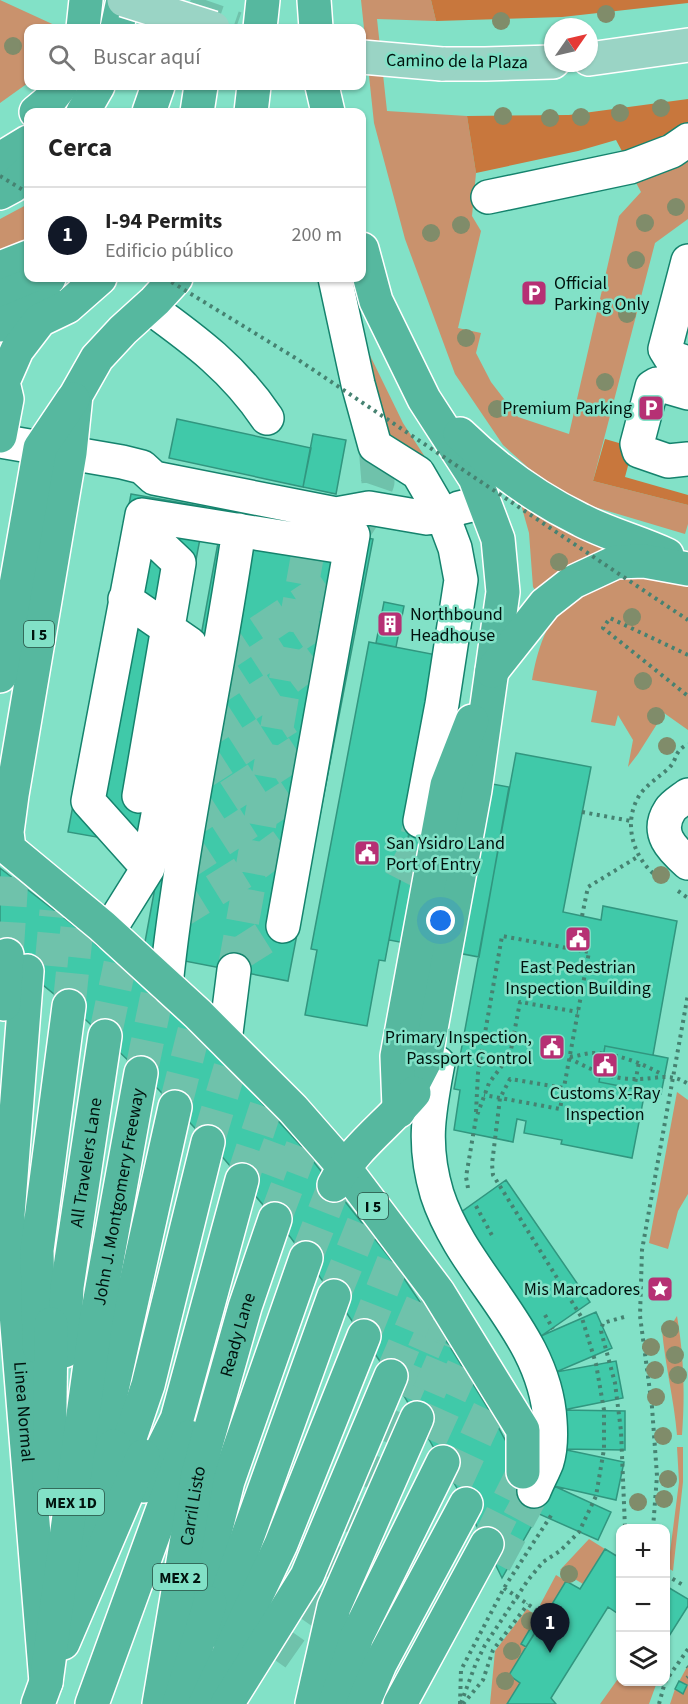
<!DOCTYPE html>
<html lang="es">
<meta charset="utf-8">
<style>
body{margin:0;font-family:"Source Sans 3",sans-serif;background:#f6f6f6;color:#222}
.controls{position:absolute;right:18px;bottom:18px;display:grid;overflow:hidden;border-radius:12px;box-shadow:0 2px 4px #0004}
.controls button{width:54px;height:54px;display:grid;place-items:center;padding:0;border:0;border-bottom:2px solid #e0e0e0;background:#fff;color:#222;font:30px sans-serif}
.compass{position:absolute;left:544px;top:18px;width:54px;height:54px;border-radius:50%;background:#fff;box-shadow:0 2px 4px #0004;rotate:56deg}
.you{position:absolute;left:441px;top:921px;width:21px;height:21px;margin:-15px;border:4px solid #fff;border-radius:50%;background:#1a73e8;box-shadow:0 0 0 9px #1a73e833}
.badge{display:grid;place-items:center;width:39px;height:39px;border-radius:50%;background:#111827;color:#fff;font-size:20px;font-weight:700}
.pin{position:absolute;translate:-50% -50px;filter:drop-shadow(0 2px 3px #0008)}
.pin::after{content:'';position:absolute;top:32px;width:21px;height:18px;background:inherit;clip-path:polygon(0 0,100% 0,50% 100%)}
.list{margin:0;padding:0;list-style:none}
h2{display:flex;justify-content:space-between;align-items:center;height:78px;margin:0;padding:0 24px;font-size:26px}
h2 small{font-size:20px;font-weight:400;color:#767676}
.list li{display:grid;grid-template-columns:39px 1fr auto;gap:18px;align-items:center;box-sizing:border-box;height:96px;padding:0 24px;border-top:2px solid #e0e0e0}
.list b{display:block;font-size:22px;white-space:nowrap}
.list p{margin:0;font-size:20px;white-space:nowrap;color:#767676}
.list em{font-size:20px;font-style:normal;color:#767676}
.icon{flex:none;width:33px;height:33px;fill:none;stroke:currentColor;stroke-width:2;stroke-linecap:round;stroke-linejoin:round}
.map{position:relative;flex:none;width:688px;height:1704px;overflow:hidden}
.search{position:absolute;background:#fff;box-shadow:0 2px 4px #0004;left:24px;top:24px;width:342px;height:66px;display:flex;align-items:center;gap:15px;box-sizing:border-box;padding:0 21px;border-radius:12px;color:#767676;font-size:22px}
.panel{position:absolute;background:#fff;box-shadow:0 2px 4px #0004;left:24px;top:108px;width:342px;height:174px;border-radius:12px}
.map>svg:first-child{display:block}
.green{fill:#c9926d}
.forest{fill:#c8773d}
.building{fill:#40c9a9;stroke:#31967f;stroke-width:1.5}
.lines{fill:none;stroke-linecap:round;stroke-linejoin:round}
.minor-tunnel{stroke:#6fc2ab;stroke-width:33;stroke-dasharray:33 16;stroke-linecap:butt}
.highway-tunnel{stroke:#6fc2ab;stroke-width:33;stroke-dasharray:33 16;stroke-linecap:butt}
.minor-casing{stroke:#15836d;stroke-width:36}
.major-casing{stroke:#fff;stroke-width:36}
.highway-casing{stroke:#fff;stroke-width:36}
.path{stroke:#468271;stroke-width:4;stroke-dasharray:3 4.5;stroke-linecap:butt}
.minor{stroke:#fff;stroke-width:33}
.major{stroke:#9ad4c5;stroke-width:33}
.highway{stroke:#56b89f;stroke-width:33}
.major-bridge-casing{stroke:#fff;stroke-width:36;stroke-linecap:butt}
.path-bridge{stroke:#468271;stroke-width:4;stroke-dasharray:3 4.5;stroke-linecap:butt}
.major-bridge{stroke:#9ad4c5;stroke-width:33}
.tree{fill:#808c6a}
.labels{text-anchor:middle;stroke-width:5;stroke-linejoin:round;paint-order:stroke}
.shield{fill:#82e1c7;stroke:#285146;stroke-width:1.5}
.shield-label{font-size:16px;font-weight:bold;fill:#01130e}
.street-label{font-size:18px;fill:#01130e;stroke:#82e1c7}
.poi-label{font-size:18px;fill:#01130e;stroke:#82e1c7;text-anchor:start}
</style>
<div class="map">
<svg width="688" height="1704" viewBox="0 0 688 1704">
<rect width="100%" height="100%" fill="#82e1c7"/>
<path class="green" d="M0,0L61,28H28V83L0,103Z
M361,0H431L436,21L377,19L387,111L467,116L476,173L472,216L481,231L458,328L481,333L476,353L491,382L518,417L569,434L619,216L641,192L634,179L688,156V219L655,243L593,481L688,505V524L685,534L591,506L543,481L503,445L455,374L405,239L374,123Z
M28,204V241L0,254V219Z
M361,337L403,423L425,457L412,455L385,439Z
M520,501L617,547C586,556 562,573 536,591L533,587L529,533Z
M623,576L667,579L688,587V730L664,713L638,754L628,767L633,740L618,715L615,726L591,722L597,691L532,680C537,652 546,618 571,600C586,590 606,584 623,576Z
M677,1092L688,1100V1194L678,1211L668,1249L649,1243Z
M677,1316C684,1357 685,1394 682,1435H677C674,1399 665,1365 662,1330L670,1327Z
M677,1447H683V1482L673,1571L668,1568L679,1482Z
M589,1539L605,1549L583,1584L560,1570Z
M556,1575L566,1581L549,1611L540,1605Z
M527,1609L538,1617L521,1644L526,1647L520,1683L507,1704H490L495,1651Z
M688,1665V1704H670L675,1689Z
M620,1676V1682H657L649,1704H600Z"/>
<path class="forest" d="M431,0H688V3L562,17L436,21Z
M688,99V125L624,155L616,140L578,151L476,173L467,116L569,115Z
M605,439L633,447L625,477L688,495V505L593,481Z"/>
<path class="building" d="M177,419L311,448L303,487L169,458Z
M313,434L346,440L336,494L303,487Z
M131,494L206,507L142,845L68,832Z
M224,510L373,539L288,981L143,953Z
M384,602L404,606L396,647L376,643Z
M369,642L442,656L385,961L379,960L367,1026L305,1015L317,950L311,949Z
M516,753L591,767L563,912L601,920L603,906L677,921L653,1055L668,1058L661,1094L645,1091L632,1158L561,1144L562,1140L524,1133L526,1121L517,1119L513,1142L454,1130L460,1090L454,1089Z
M421,771L509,787L479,957L389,940Z
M0,868L77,928L157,995L230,1068L302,1147L393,1262L449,1345L489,1410L542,1508L502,1578L466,1504L404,1396L348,1315L291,1238L225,1160L159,1090L87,1021L0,950Z
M605,1046L668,1058L661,1094L599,1082Z
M506,1180L590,1302L541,1336L457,1215Z
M596,1312L612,1348L556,1372L541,1336Z
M616,1361L623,1398L563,1410L556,1372Z
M563,1410L625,1411V1450L562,1449Z
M562,1449L624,1462L616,1500L554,1486Z
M554,1486L611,1512L598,1540L539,1514Z
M605,1549L620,1558V1615L608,1607L551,1698L556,1704H507L520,1683L509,1675L566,1581L580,1589Z
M666,1586L688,1599V1606L666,1641Z
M543,1607L549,1611L526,1647L521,1644Z
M679,1681L687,1685L683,1694L675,1689Z"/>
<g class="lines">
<path class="minor-tunnel" d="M187,11L236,28
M355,530L369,508L378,482L375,446
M218,659L345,575
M214,690L339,608
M206,732L285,681L333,645
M196,777L288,718
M188,823L316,740
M180,867L308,784
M400,880L413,855L420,821
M173,916L252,867L299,833
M236,956L283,926
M234,970L310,541
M495,1563L534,1491
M272,1658L319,1591L438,1318L437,1290L430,1280"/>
<path class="highway-tunnel" d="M7,955L12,877
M51,966L56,911
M69,1006L77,928
M105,1036L120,964
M141,1073L157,995
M175,1107L194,1031
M208,1142L230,1068
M268,1175L285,1129
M242,1180L266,1107
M275,1219L302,1147
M306,1258L334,1186
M334,1296L363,1224
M364,1336L393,1262
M391,1376L422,1303
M429,1392L449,1345
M430,1440L463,1367
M455,1484L489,1410
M487,1544L523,1472"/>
<defs>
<path id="minor" d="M488,197L630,167L672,151L688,140
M688,261L665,349L670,357L688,363
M335,278L358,384L375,446L418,473L443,516L459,508L484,502
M149,307C196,341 234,369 267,418
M688,393L657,384L652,387L637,444L639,451L668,461L688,459
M0,441L122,462L142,467L154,478L336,514L369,508L427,518L443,516L455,548L461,580L442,704L420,821
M688,795C683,799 673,805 670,810C655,833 672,849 688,863
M139,796L179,563L140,526
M148,868L88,801L142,515L350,548
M283,926L353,535
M108,932L148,868L190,644L125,599
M166,985C182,832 217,682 239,530
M225,1041L234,970
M438,1063C429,1112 422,1144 437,1194C463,1275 545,1332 550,1421C551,1434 551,1449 547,1462C543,1472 538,1481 534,1491"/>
<path id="major" d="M589,59L688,45
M442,64H485L553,62"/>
<g id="highway">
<path d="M314,0L316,28"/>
<path d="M83,28L86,0"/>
<path d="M117,28L123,0"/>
<path d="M260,28L263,0"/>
<path d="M322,86L328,112"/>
<path d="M36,112L48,102L61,86"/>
<path d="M83,112L98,86"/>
<path d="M149,112L158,86"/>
<path d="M197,112L201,86"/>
<path d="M251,112L254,86"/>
<path d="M0,159L28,142"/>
<path d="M0,193L13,186L28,172"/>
<path d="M362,249L376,301L424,399L475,478L498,539L503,592L475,790L425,1061L399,1111"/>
<path d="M0,268L28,257"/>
<path d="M176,278L155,301L123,330L97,358L76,395L70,453L12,795L7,832L9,849L102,926L198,1014L293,1109L343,1166L438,1292L523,1430V1472"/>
<path d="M0,297L49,278"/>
<path d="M0,325L50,304"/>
<path d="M460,434C496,469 536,498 581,520C608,534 639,542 667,555"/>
<path d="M0,436L7,399L3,382L17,350L40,320L67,307L100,278"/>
<path d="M492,671L545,604L573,582L616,562L644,561L688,569"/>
<path d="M0,676L40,448L73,399"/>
<path id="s1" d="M27,971L8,1215L46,1682"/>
<path d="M4,1004L7,955"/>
<path d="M399,1107L397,1056L447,785L472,721"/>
<path d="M334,1185C352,1149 388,1124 414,1093"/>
<path d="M39,1347L37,1250L69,1006"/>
<path id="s2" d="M64,1351L67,1287L105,1036"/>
<path d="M95,1466L175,1107"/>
<path d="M117,1476L148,1385L208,1142"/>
<path d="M49,1482L51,1324"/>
<path d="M144,1486L177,1419L242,1180"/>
<path d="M79,1567L114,1446"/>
<path d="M192,1623L228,1481L306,1258"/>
<path d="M214,1630L334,1296"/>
<path d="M63,1643L143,1456"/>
<path id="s3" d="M38,1704L46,1682L96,1321L141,1073"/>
<path d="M92,1704L189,1437"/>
<path id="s4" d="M159,1704L198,1473L245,1307L275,1219"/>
<path d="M179,1704L210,1603"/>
<path d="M205,1704L281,1544L364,1336"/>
<path d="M227,1704L307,1576L391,1376"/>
<path d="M312,1704L334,1607L417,1418"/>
<path d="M335,1704L357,1636L443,1462"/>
<path d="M363,1704L380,1664L466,1504"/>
<path d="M400,1704L487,1544"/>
</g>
</defs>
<use href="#minor" class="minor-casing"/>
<use href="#major" class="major-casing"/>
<use href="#highway" class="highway-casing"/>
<path class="path" d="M688,655L610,618L603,628L688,696
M582,812L631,821
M659,878C633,860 621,821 641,793C649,783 659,777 669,768C678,759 673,752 688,744
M678,891L688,898
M582,916L588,887L639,856
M570,1057C578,1056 586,1053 594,1053C619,1054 642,1063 663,1075
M569,1058C589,1069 613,1080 637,1079C657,1079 670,1072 688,1084
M634,1089L639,1062
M476,1112L478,1073L502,936L589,952L560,1109L484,1095
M468,1188L466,1177L476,1118L489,1083L510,1055L520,1002L578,1012
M476,1206L494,1239
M545,1315L553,1329
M624,1317L603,1323L601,1331L615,1383L621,1431L625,1528
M653,1528L657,1476L652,1407L640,1316L642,1250L688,994
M619,1557L620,1549
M666,1575L683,1585
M504,1588L545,1616
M687,1666L688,1667
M687,1678L688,1677
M461,1703L476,1663L485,1645L528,1580L543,1562L560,1551L579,1532L596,1496L604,1449V1410L596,1364L582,1318L493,1175L492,1164L500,1098L510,1079L564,1088
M460,1704L461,1670L504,1588L552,1514
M463,1704L483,1680L493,1650L528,1604
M659,1704L665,1682L688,1649"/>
<use href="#minor" class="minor"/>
<use href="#major" class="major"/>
<use href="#highway" class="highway"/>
<defs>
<path id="major-bridge" d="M124,0L213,28
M362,57L442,64"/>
</defs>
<use href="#major-bridge" class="major-bridge-casing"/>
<path class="path-bridge" d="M0,176L28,193
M165,278L297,359L688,620"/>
<use href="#major-bridge" class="major-bridge"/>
</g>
<g class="tree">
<circle cx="606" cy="14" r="9"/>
<circle cx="501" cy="21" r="9"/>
<circle cx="13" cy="46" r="9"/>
<circle cx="661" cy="108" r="9"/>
<circle cx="620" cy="113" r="9"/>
<circle cx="503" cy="116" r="9"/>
<circle cx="581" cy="117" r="9"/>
<circle cx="550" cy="118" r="9"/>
<circle cx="676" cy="207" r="9"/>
<circle cx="645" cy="223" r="9"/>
<circle cx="461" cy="225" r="9"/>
<circle cx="431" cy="233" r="9"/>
<circle cx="636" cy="260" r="9"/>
<circle cx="627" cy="314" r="9"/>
<circle cx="466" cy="338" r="9"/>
<circle cx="605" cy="382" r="9"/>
<circle cx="497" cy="409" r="9"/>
<circle cx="559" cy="562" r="9"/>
<circle cx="632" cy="617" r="9"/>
<circle cx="643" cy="681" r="9"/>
<circle cx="656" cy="716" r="9"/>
<circle cx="667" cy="746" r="9"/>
<circle cx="661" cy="875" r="9"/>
<circle cx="670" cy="1329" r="9"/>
<circle cx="651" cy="1347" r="9"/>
<circle cx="675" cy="1355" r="9"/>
<circle cx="655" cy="1370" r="9"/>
<circle cx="678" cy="1375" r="9"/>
<circle cx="656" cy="1397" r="9"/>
<circle cx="663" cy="1436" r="9"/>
<circle cx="668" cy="1479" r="9"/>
<circle cx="664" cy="1499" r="9"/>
<circle cx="638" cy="1502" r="9"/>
<circle cx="569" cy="1574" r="9"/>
<circle cx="530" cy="1621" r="9"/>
<circle cx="512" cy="1651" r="9"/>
<circle cx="505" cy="1681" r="9"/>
</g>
<defs>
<symbol id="parking-square" viewBox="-11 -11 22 22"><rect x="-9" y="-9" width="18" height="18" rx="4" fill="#b63074" stroke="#82e1c7"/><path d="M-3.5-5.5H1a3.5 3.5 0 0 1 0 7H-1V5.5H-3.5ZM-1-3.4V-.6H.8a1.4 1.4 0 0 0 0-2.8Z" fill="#fff"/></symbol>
<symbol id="building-square" viewBox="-11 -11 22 22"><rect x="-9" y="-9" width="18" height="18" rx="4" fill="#b63074" stroke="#82e1c7"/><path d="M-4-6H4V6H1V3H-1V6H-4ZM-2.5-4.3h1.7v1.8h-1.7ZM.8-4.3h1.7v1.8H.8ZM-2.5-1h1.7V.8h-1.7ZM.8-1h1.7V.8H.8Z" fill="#fff"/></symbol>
<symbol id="civic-square" viewBox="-11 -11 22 22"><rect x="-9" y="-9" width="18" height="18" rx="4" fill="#b63074" stroke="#82e1c7"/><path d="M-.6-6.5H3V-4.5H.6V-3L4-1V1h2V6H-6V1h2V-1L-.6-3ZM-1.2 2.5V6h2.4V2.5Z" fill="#fff"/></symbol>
<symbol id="sight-square" viewBox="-11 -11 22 22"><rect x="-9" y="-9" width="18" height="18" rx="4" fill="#b63074" stroke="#82e1c7"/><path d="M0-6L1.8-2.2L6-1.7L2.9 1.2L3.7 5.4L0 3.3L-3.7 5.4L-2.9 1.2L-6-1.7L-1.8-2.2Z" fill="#fff"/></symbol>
</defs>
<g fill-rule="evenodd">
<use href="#parking-square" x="519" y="278" width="30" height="30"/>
<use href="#parking-square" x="636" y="393" width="30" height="30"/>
<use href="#building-square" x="375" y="609" width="30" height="30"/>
<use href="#civic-square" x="352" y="838" width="30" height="30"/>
<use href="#civic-square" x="563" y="924" width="30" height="30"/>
<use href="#civic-square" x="537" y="1032" width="30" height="30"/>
<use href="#civic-square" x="590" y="1050" width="30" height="30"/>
<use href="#sight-square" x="645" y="1274" width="30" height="30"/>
</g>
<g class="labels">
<g class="shield">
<rect x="24" y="621" width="30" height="26" rx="4.5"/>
<rect x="358" y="1193" width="30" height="26" rx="4.5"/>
<rect x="38" y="1489" width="66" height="26" rx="4.5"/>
<rect x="153" y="1564" width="54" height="26" rx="4.5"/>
</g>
<g class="shield-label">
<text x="39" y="640">I 5</text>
<text x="373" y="1212">I 5</text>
<text x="71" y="1508">MEX 1D</text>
<text x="180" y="1583">MEX 2</text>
</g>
<g class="street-label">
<text transform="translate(457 61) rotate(1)" y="6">Camino de la Plaza</text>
<text dy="6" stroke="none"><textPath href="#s2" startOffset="190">All Travelers Lane</textPath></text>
<text dy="6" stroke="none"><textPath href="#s3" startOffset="514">John J. Montgomery Freeway</textPath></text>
<text dy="6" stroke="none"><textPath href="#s4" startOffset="378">Ready Lane</textPath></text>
<text dy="6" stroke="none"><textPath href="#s1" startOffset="442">Linea Normal</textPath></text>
<text dy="6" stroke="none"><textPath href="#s4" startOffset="201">Carril Listo</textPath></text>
</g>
<g class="poi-label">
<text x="554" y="289">Official<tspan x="554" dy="21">Parking Only</tspan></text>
<text x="632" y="414" text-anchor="end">Premium Parking</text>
<text x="410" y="620">Northbound<tspan x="410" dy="21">Headhouse</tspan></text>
<text x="386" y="849">San Ysidro Land<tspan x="386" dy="21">Port of Entry</tspan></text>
<text x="578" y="973" text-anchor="middle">East Pedestrian<tspan x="578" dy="21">Inspection Building</tspan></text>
<text x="532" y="1043" text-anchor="end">Primary Inspection,<tspan x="532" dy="21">Passport Control</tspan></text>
<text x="605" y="1099" text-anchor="middle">Customs X-Ray<tspan x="605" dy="21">Inspection</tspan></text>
<text x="640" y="1295" text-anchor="end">Mis Marcadores</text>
</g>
</g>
</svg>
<div class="controls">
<button>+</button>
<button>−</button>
<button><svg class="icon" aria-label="layers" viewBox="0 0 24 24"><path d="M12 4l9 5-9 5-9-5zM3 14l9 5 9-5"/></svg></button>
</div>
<svg class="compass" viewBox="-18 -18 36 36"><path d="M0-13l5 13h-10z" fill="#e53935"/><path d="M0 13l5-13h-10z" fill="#767676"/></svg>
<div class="you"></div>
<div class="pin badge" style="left:550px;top:1653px">1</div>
<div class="search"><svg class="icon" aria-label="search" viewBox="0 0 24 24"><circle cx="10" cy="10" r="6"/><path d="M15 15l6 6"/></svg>Buscar aquí</div>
<section class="panel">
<h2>Cerca<small></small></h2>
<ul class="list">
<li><span class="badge">1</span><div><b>I-94 Permits</b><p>Edificio público</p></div><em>200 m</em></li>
</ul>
</section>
</div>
